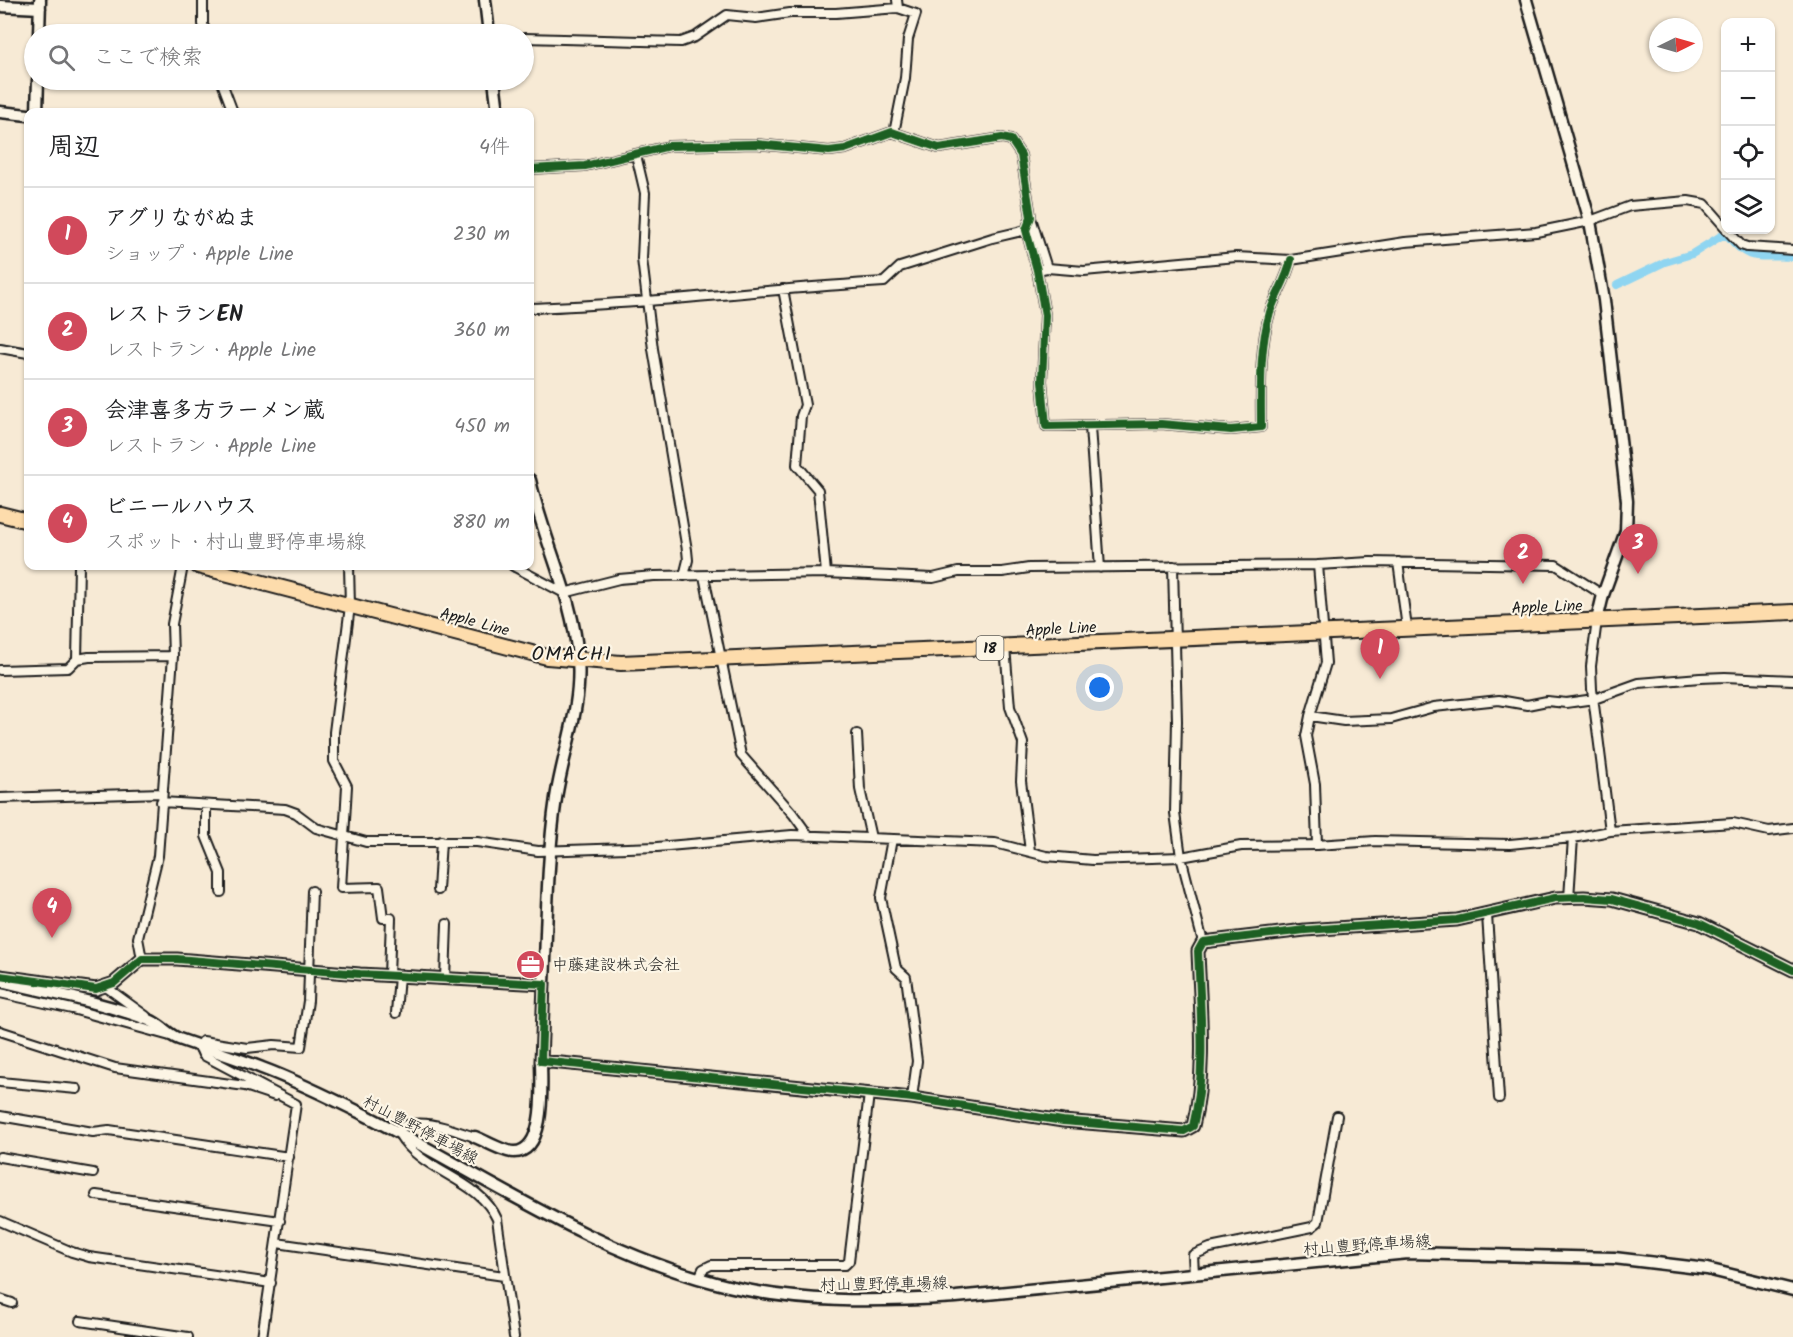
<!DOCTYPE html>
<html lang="ja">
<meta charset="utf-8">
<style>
body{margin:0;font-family:Kalam,"Klee One",sans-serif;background:#f6f6f6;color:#202124}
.controls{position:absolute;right:18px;top:18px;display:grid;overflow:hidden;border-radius:12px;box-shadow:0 2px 4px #0004}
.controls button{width:54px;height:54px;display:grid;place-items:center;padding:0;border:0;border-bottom:2px solid #e0e0e0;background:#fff;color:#202124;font:30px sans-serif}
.compass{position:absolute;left:1649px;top:18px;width:54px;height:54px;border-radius:50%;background:#fff;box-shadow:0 2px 4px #0004;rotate:85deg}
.you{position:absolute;left:1100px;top:688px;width:21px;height:21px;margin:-15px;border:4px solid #fff;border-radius:50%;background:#1a73e8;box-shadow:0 0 0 9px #1a73e833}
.badge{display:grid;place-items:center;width:39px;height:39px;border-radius:50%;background:#d1495b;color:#fff;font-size:20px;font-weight:700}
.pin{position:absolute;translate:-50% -50px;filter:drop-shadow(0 2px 3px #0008)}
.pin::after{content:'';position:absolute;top:32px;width:21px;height:18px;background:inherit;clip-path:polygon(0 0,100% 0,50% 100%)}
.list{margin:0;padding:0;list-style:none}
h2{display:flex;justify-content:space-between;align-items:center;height:78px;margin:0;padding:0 24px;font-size:26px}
h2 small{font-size:20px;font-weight:400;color:#757577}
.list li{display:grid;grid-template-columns:39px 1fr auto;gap:18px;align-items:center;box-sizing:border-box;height:96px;padding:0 24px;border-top:2px solid #e0e0e0}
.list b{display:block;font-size:22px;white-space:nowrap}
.list p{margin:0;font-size:20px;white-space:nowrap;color:#757577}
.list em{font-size:20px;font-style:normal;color:#757577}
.icon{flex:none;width:33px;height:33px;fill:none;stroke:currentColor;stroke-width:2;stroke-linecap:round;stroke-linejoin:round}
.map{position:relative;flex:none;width:1793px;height:1337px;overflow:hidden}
.search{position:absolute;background:#fff;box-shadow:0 2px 4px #0004;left:24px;top:24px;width:510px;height:66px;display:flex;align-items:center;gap:15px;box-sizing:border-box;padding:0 21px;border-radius:33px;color:#757577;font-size:22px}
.panel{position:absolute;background:#fff;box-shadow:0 2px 4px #0004;left:24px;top:108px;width:510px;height:462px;border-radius:12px}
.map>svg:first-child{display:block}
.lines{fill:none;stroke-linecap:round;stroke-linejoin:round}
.stream{stroke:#618b9c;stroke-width:2}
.canal{stroke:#8fd5f1;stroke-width:8}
.minor-casing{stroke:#1c1c1c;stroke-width:12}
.tertiary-casing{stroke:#1c1c1c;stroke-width:15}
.secondary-casing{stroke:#1c1c1c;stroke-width:15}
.trunk-casing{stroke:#1c1c1c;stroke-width:18}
.minor{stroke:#fcf5e5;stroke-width:8}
.tertiary{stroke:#fcf5e5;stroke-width:10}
.secondary{stroke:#fcf5e5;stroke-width:10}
.trunk{stroke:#fddcac;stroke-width:14}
.cycleway-casing{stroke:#fcf5e5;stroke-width:11}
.cycleway{stroke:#1b5e20;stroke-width:8}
.labels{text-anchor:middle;stroke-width:4.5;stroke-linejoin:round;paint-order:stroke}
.shield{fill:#fcf5e5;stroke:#5f5d58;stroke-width:1.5}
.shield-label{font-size:15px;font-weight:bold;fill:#1c1c1c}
.street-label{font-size:16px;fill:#1c1c1c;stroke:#fcf5e5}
.poi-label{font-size:16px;fill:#1c1c1c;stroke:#fcf5e5;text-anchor:start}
.quarter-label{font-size:20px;letter-spacing:1.5px;fill:#1c1c1c;stroke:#fcf5e5}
</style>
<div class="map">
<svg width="1793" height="1337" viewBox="0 0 1793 1337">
<rect width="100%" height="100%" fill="#f7ead5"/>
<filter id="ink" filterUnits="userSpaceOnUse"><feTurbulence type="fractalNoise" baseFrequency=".0167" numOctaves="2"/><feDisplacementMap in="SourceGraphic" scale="12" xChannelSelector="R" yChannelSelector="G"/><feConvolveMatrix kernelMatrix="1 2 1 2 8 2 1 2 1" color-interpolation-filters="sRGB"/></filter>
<g filter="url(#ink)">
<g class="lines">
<path class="stream" d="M0,343L28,348
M509,566L513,572"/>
<path class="canal" d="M1617,285L1665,262L1692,254L1721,236H1728C1751,265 1760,254 1793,257"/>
<defs>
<path id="minor" d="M203,0V24L206,34
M524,38L681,42L695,37L727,15L756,18L790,13H836L898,8
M221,80L233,112
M894,133L905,78L908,39L916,14L898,8L897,0
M636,155L645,193L642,259L653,349L687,550L688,560L684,576
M530,169L585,166L669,146L756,144L829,151L845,149L892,132L939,148L1002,138L1011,140L1021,155L1031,217L1026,230L1037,270L1045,315L1042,381L1046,426L1161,424L1231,430L1261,427C1261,388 1259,350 1270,312C1276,294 1287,279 1291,260
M1031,218L1047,268
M1727,230L1741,245L1747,247L1793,250
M1037,270L1047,268L1084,271L1236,257L1291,260L1405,242L1536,232L1590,221L1630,206L1688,201L1705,204L1726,228
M783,289L805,405L801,416L797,465L818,490L826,573
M530,308C648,304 766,289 884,282L900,267L992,238L1026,230
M0,348L28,353
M1090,427L1100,568
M1398,562L1407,628
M1318,565L1326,663L1310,716L1344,721L1391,719L1434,707L1499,700L1527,705L1547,701L1566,703L1594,699L1639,683L1700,678L1725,677L1793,680
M349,566L350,606L334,732V761L347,786L341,888L379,887L383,918H391L389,976
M513,566L564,593L619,579L654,576L826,573L933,578L958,572H1002L1029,568L1318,565L1370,562L1556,565L1603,595
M1173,566L1177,721L1175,813L1181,857L1203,942
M704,576L741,755L793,814L809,836
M1597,620L1591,666L1592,689L1610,831
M1005,647L1010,707L1023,743L1021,781L1030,851
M77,659L79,566
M0,670L68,668L77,659L89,657L173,656
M1310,716L1306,736L1315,784L1317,845
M857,734L860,789L871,838
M0,798L162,793
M161,802L285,809L296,813L316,828L366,842H477L538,851L657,847L792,835L995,843L1046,856L1093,860L1181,857L1241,846L1317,845L1375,841L1510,844L1573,838L1610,831L1733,823L1769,831L1793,828
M206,805V836L221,873V892
M892,839L881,898L896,968L906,977L917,1061L912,1098
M438,890L441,841
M1569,898L1573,838
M1487,915L1499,1098
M142,959L138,938L158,856L173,656L172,624L183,566
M445,979L447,924
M106,987L146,1016
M0,993L72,1009L170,1036
M396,1013L399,976
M0,1031L115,1068L245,1086L275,1096
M0,1082L77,1089
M0,1116L93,1132L109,1130L289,1157
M475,1137C452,1130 424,1117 401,1127L399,1134C422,1173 479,1178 497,1219L514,1337
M0,1157L93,1173
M96,1195L280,1221
M0,1221L72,1252L89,1257L271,1283
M277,1243L504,1276
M1194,1273L1193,1255L1210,1248L1312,1227L1318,1222L1337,1116
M699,1278L703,1269L711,1265H845L849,1261L869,1094
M0,1299L12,1303
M80,1321L188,1337
M262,1337L296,1104L203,1055L199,1046L203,1041L247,1048L274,1045L301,1047L308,1001L312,891"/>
<path id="tertiary" d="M485,0L489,34
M1526,0L1590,221L1604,300L1627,501L1626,531L1603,595L1597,620
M0,6L40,8
M39,34L40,0
M494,80L498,112
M0,112L28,115
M37,112L38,80
M530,480C543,540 574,598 578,659C582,707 563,752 556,798C547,859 547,922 544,984
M0,976L96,989L114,983L142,959H177L360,974L544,984L541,1061L912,1098L1063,1121L1184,1131L1193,1126C1207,1070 1200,1008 1198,951L1203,942L1305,930L1457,920L1555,898L1584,897L1612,899L1699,923L1793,970
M475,1137C486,1141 503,1152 514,1152C547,1152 541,1082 541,1061"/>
<path id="secondary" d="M0,981C49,993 102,1002 149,1020C160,1024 168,1035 179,1039C207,1049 235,1057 262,1068C297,1081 331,1098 365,1115C481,1174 589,1250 716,1283C795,1304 876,1302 956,1297L1408,1253L1614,1258L1707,1269L1793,1290"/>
<path id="trunk" d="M0,514L28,521
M198,566L547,657L621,663L1793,612"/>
</defs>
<use href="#minor" class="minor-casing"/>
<use href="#tertiary" class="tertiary-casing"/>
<use href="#secondary" class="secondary-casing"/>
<use href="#trunk" class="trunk-casing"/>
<use href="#minor" class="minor"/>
<use href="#tertiary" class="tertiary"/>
<use href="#secondary" class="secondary"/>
<use href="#trunk" class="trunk"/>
<defs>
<path id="cycleway" d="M530,169L585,166L669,146L756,144L829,151L845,149L892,132L939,148L1002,138L1011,140L1021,155L1031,217L1026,230L1037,270L1045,315L1042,381L1046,426L1161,424L1231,430L1261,427C1261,388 1259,350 1270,312C1276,294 1287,279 1291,260
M0,976L96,989L114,983L142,959H177L360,974L544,984L541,1061L912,1098L1063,1121L1184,1131L1193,1126C1207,1070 1200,1008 1198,951L1203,942L1305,930L1457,920L1555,898L1584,897L1612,899L1699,923L1793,970"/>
</defs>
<use href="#cycleway" class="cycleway-casing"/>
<use href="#cycleway" class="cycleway"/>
</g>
</g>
<defs>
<symbol id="office-disc" viewBox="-11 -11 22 22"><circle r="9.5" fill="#d1495b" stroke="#fcf5e5"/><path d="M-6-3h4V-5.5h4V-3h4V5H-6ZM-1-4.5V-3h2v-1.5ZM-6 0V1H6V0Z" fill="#fff"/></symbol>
</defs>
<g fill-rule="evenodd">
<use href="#office-disc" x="514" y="948" width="33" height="33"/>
</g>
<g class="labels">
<rect class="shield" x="976.5" y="636" width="27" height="24" rx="4.5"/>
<g class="shield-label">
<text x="990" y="653">18</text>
</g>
<g class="street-label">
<text transform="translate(1547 606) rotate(-2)" y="6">Apple Line</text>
<text transform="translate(475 621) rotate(15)" y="6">Apple Line</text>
<text transform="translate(1061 628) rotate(-3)" y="6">Apple Line</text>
<text transform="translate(421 1129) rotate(28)" y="6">村山豊野停車場線</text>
<text transform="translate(1367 1244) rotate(-4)" y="6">村山豊野停車場線</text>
<text transform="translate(884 1283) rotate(-1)" y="6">村山豊野停車場線</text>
</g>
<g class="poi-label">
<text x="552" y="970">中藤建設株式会社</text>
</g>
<g class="quarter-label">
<text x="572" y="660">OMACHI</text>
</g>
</g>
</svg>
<div class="controls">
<button>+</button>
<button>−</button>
<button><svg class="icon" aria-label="locate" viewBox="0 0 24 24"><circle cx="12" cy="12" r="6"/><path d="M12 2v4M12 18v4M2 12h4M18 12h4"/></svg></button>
<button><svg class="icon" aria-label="layers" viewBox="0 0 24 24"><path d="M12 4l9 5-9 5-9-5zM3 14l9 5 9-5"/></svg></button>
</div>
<svg class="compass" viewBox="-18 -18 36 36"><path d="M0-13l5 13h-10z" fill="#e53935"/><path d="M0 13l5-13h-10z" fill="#757577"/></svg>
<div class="you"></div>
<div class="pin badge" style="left:1380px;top:679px">1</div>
<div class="pin badge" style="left:1523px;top:584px">2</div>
<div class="pin badge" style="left:1638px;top:574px">3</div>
<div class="pin badge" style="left:52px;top:938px">4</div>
<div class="search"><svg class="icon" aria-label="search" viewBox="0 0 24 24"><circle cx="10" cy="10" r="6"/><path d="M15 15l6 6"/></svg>ここで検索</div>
<section class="panel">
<h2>周辺<small>4件</small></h2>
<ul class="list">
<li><span class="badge">1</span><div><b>アグリながぬま</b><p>ショップ · Apple Line</p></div><em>230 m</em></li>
<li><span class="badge">2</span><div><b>レストランEN</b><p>レストラン · Apple Line</p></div><em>360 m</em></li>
<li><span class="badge">3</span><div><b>会津喜多方ラーメン蔵</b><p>レストラン · Apple Line</p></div><em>450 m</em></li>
<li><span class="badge">4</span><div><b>ビニールハウス</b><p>スポット · 村山豊野停車場線</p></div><em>880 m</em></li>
</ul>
</section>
</div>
